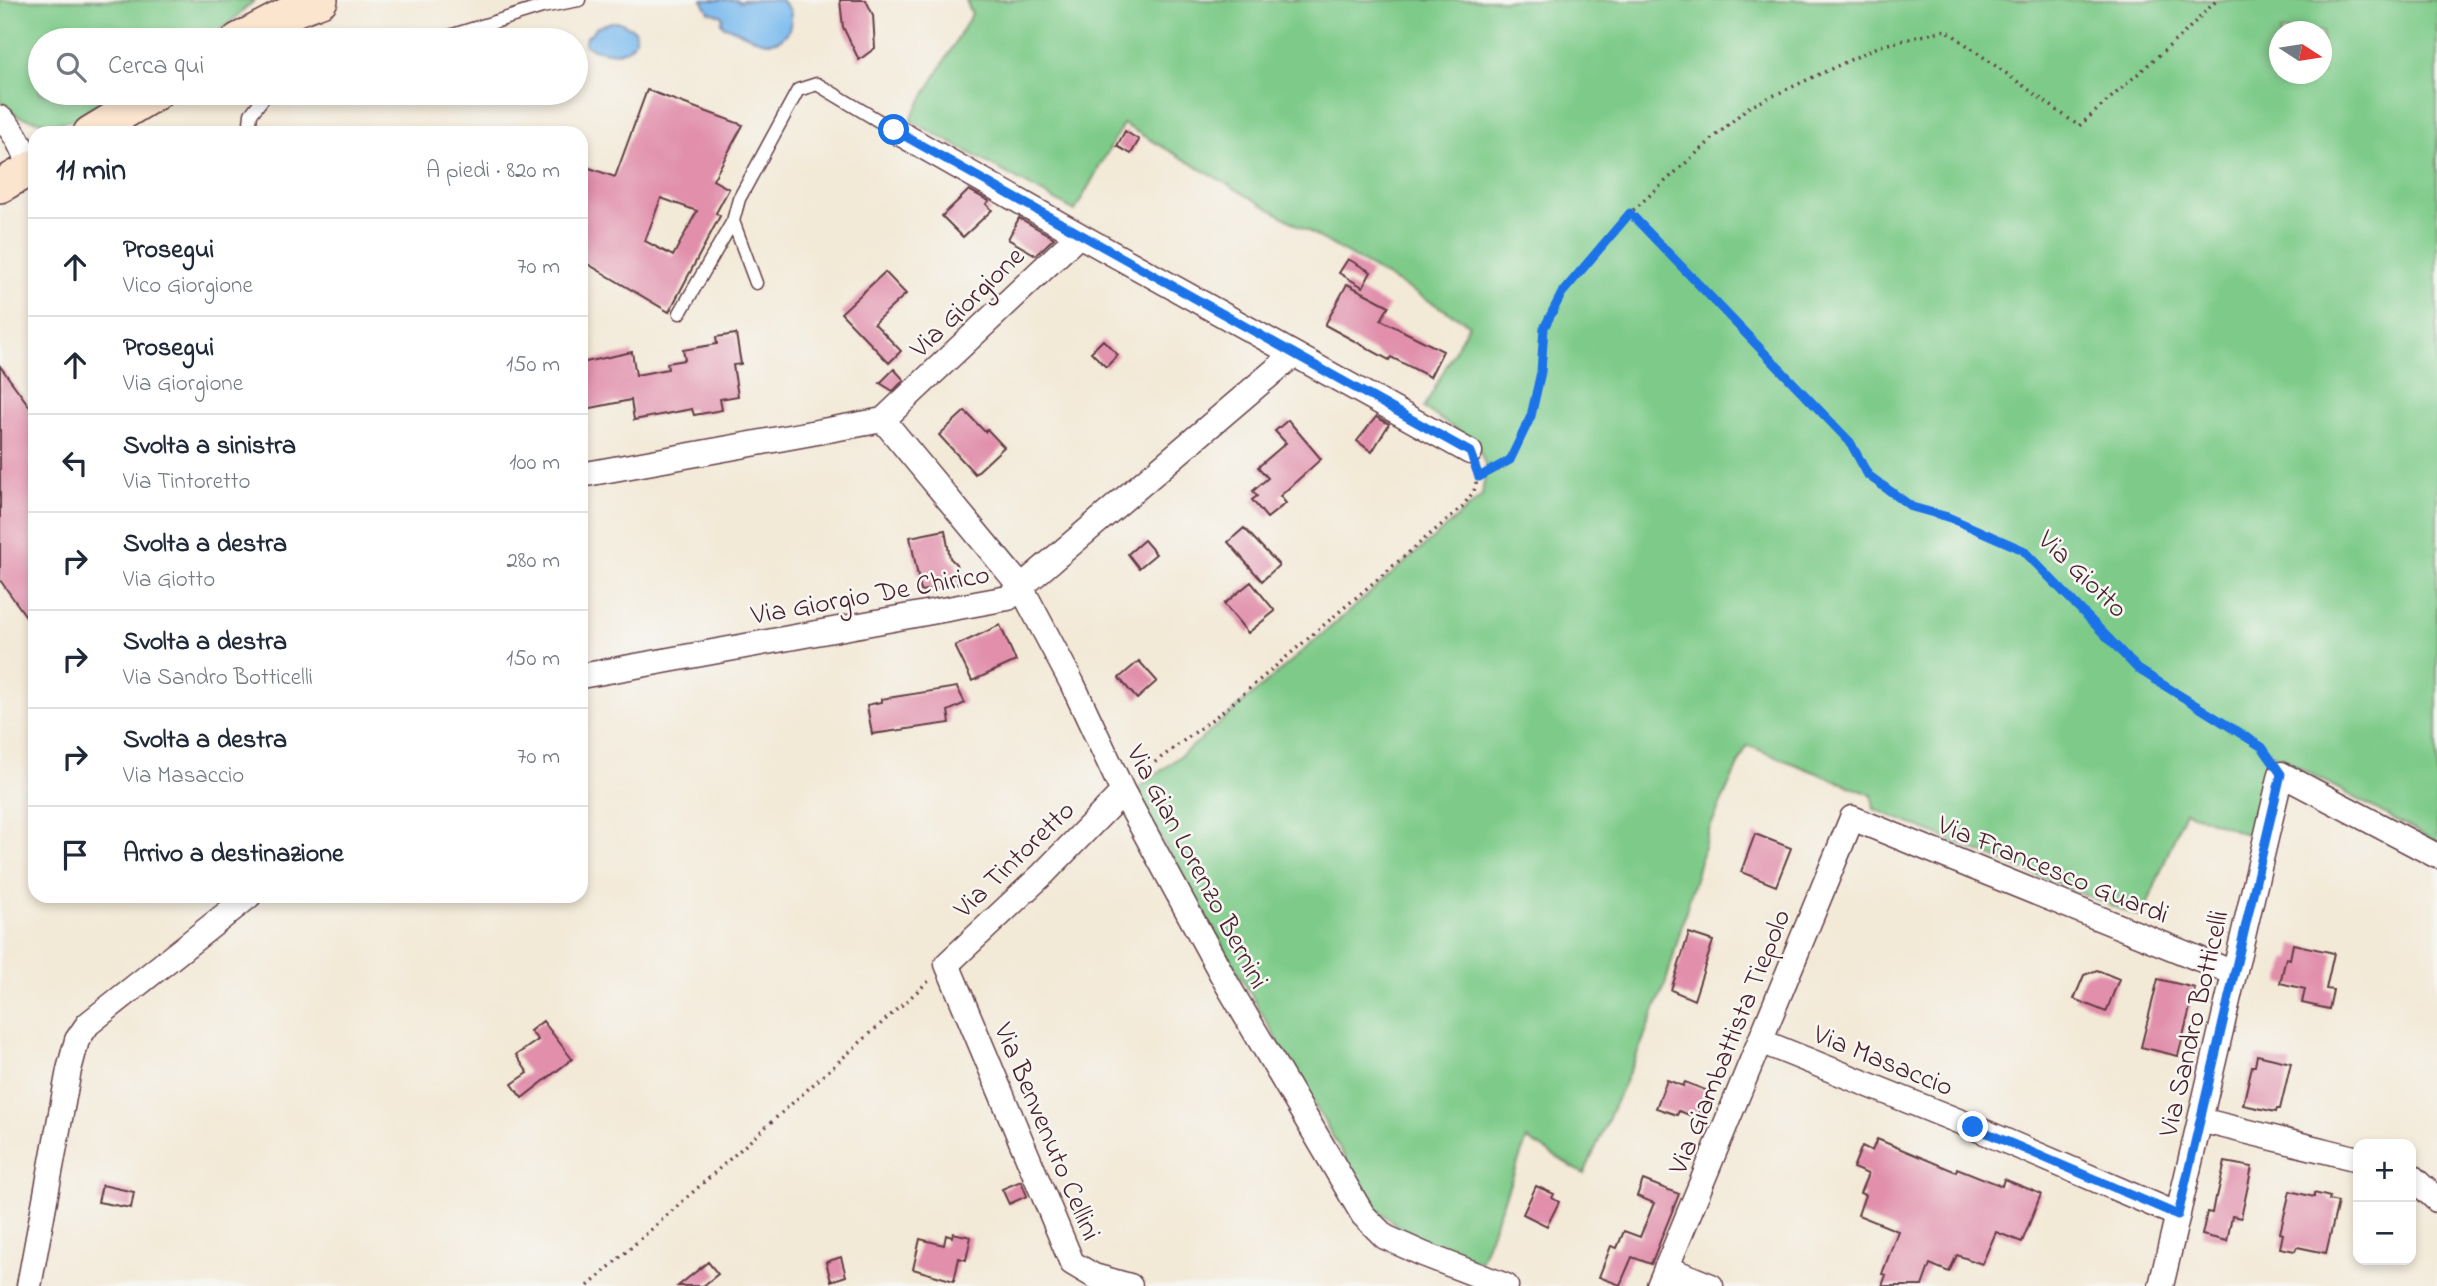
<!DOCTYPE html>
<html lang="it">
<meta charset="utf-8">
<style>
body{margin:0;font-family:"Indie Flower",sans-serif;background:#f2f2f3;color:#1f2937}
.controls{position:absolute;right:21px;bottom:21px;display:grid;overflow:hidden;border-radius:14px;box-shadow:0 4px 10px #0003}
.controls button{width:63px;height:63px;display:grid;place-items:center;padding:0;border:0;border-bottom:2px solid #e0e1e3;background:#fff;color:#1f2937;font:35px sans-serif}
.compass{position:absolute;left:2269px;top:21px;width:63px;height:63px;border-radius:50%;background:#fff;box-shadow:0 4px 10px #0003;rotate:102deg}
.stop{position:absolute;width:21px;height:21px;margin:-16px;border:5px solid #1a73e8;border-radius:50%;background:#fff}
.stop.end{background:#1a73e8;border-color:#fff;box-shadow:0 2px 7px #0008}
.list{margin:0;padding:0;list-style:none}
h2{display:flex;justify-content:space-between;align-items:center;height:91px;margin:0;padding:0 28px;font-size:30px}
h2 small{font-size:23px;font-weight:400;color:#747a83}
.list li{display:grid;grid-template-columns:46px 1fr auto;gap:21px;align-items:center;box-sizing:border-box;height:98px;padding:0 28px;border-top:2px solid #e0e1e3}
.list b{display:block;font-size:26px;white-space:nowrap}
.list p{margin:0;font-size:23px;white-space:nowrap;color:#747a83}
.list em{font-size:23px;font-style:normal;color:#747a83}
.icon{flex:none;width:38px;height:38px;fill:none;stroke:currentColor;stroke-width:2;stroke-linecap:round;stroke-linejoin:round}
.map{position:relative;flex:none;width:2437px;height:1286px;overflow:hidden}
.search{position:absolute;background:#fff;box-shadow:0 4px 10px #0003;left:28px;top:28px;width:560px;height:77px;display:flex;align-items:center;gap:18px;box-sizing:border-box;padding:0 24px;border-radius:38px;color:#747a83;font-size:26px}
.panel{position:absolute;background:#fff;box-shadow:0 4px 10px #0003;left:28px;top:126px;width:560px;height:777px;border-radius:21px}
.map>svg:first-child{display:block}
.green{fill:#7ecb89;stroke:#64755a;stroke-width:2;fill-rule:evenodd}
.water{fill:#79baee;stroke:#626c8c;stroke-width:2}
.building{fill:#e18fab;fill-rule:evenodd}
.lines{fill:none;stroke-linecap:round;stroke-linejoin:round}
.lane-casing{stroke:#633d45;stroke-width:15}
.street-casing{stroke:#633d45;stroke-width:27}
.secondary-casing{stroke:#633d45;stroke-width:36}
.path{stroke:#633d45;stroke-width:3.5;stroke-dasharray:2 5;stroke-linecap:butt}
.lane{stroke:#fff;stroke-width:12}
.street{stroke:#fff;stroke-width:24}
.secondary{stroke:#fbe5cf;stroke-width:33}
.route{stroke:#1a73e8;stroke-width:9}
.labels{text-anchor:middle;stroke-width:5;stroke-linejoin:round;paint-order:stroke}
.street-label{font-size:28px;fill:#4a1f2b;stroke:#f6f6f2}
</style>
<div class="map">
<svg width="2437" height="1286" viewBox="0 0 2437 1286">
<rect width="100%" height="100%" fill="#f6f6f2"/>
<filter id="ink" filterUnits="userSpaceOnUse"><feTurbulence type="fractalNoise" baseFrequency=".0143" numOctaves="2"/><feDisplacementMap in="SourceGraphic" scale="14" xChannelSelector="R" yChannelSelector="G"/><feConvolveMatrix kernelMatrix="1 2 1 2 8 2 1 2 1" color-interpolation-filters="sRGB"/></filter>
<filter id="wash" filterUnits="userSpaceOnUse"><feTurbulence type="fractalNoise" baseFrequency=".00686" numOctaves="4" result="noise"/><feDisplacementMap in="SourceGraphic" scale="28" xChannelSelector="R" yChannelSelector="G"/><feGaussianBlur stdDeviation="1.57" result="paint"/><feColorMatrix in="noise" values="0 0 0 0 0 0 0 0 0 0 0 0 0 0 0 0 0 1.4 0 .05"/><feComposite in="paint" operator="in"/></filter>
<g filter="url(#wash)">
<rect width="100%" height="100%" fill="#f3e9d7"/>
<path class="green" d="M0,0H255L226,26L206,40H40V93H129L94,116L51,124L18,116L0,101Z
M966,0H2437V842L2272,753L2251,836L2185,811L2142,918L1874,809L1872,795L1747,745L1708,832L1666,982L1641,1045L1584,1174L1527,1139L1480,1262L1413,1238L1373,1206L1134,792L1199,741L1482,496L1486,466L1476,443L1424,408L1469,324L1123,124L1075,211L910,120L972,14ZM2280,32H2322V74H2280Z"/>
<path class="water" d="M702,0H736L740,2L743,0H781L790,10C794,26 786,43 768,42C753,41 739,29 724,26L721,23L723,18L721,15L709,12Z
M611,22H620L635,30C640,58 601,55 585,45V39L597,27Z"/>
<g id="blocks">
<path class="building" d="M840,0H866L873,15L875,48L859,60L843,27Z
M647,90L743,125L713,180L729,189L716,213L720,216L669,312L581,260V165L615,177ZM661,198L697,211L673,256L645,241Z
M1125,131L1139,140L1131,154L1117,146Z
M969,190L989,201L986,204L992,210L963,237L942,216Z
M1019,218L1054,238L1036,255L1008,239Z
M1348,259L1371,272L1363,287L1339,273Z
M885,272L906,294L874,323L901,351L889,363L841,313Z
M1347,284L1389,306L1381,320L1443,351L1430,377L1391,357L1389,360L1325,325Z
M736,334L741,364L733,365L738,396L720,399L722,410L694,415L692,409L634,420L631,400L581,410V363L632,352L636,375L668,369L667,363L685,360L683,350L717,344L716,337Z
M1103,340L1118,355L1106,367L1091,352Z
M0,366L35,414V629L0,580Z
M894,369L904,380L893,391L880,383Z
M965,411L985,432L987,429L1004,447L975,474L939,435Z
M1376,417L1389,424L1372,452L1357,441Z
M1288,420L1321,459L1280,496L1286,503L1267,518L1252,500L1257,496L1253,491L1268,478L1258,467L1286,443L1275,431Z
M1244,528L1279,565L1262,581L1228,542Z
M945,530L950,558L956,564L960,583L921,591L910,537Z
M1144,540L1156,554L1139,568L1128,554Z
M1251,582L1275,611L1248,633L1224,604Z
M1000,625L1016,661L972,681L955,646Z
M1139,661L1157,681L1137,699L1119,678Z
M957,687L965,703L948,711L950,723L872,734L867,705L881,702V699Z
M1755,834L1791,848L1776,886L1741,872Z
M1689,933L1713,941L1694,1000L1671,990Z
M2293,944L2334,953L2326,989L2333,990L2329,1009L2302,1003L2305,989L2280,983L2286,958L2290,959Z
M2097,970L2119,979L2106,1012L2074,999L2084,975Z
M2158,979L2195,988L2178,1056L2141,1047Z
M543,1021L572,1059L522,1098L512,1084L528,1073L516,1055L538,1040L530,1031Z
M2257,1055L2291,1063L2280,1109H2277L2276,1112L2243,1105L2252,1066H2255Z
M1667,1080L1683,1086L1685,1082L1708,1091L1697,1118L1679,1111L1677,1115L1656,1108Z
M1877,1139L1956,1172L1957,1168L2002,1186L2004,1179L2041,1194L2022,1242L1996,1232L1982,1264L1957,1255L1949,1272L1930,1264L1922,1286H1882L1886,1275L1882,1274L1898,1231L1858,1215L1865,1195L1860,1193L1868,1174L1853,1168L1862,1146L1872,1151Z
M2225,1162L2252,1167L2241,1218L2232,1216L2227,1241L2202,1235L2207,1212L2212,1213L2215,1197H2217Z
M1643,1180L1679,1194L1651,1264L1632,1257L1620,1285L1599,1277L1611,1246L1617,1248L1624,1231L1640,1237L1654,1203L1637,1196Z
M1021,1181L1027,1196L1009,1204L1002,1189Z
M102,1185L134,1192L131,1208L98,1202Z
M1536,1186L1554,1194L1552,1198L1559,1202L1547,1226L1523,1214Z
M2290,1191L2314,1197V1193L2330,1197L2329,1200L2338,1202L2326,1253L2297,1247L2295,1251L2280,1248L2283,1234L2280,1233Z
M953,1233L971,1237L966,1260L959,1258L954,1281L913,1269L920,1239L944,1245L946,1235L952,1237Z
M841,1257L846,1276L831,1281L826,1262Z
M708,1262L718,1274L703,1286H678Z"/>
</g>
</g>
<g filter="url(#ink)">
<use href="#blocks" fill-opacity="0" stroke="#633d45" stroke-width="2"/>
<g class="lines">
<defs>
<path id="lane" d="M437,40L542,7L579,0
M249,133L251,114L267,93
M756,283L733,221L739,199L798,90L817,84L894,130
M680,313L733,221"/>
<path id="street" d="M0,118C19,133 24,156 35,177
M894,130L1079,235
M883,420L1021,587L1072,683L1123,792L1227,984L1363,1215L1385,1237L1423,1254L1506,1286
M581,475L883,420L1079,235L1470,452
M581,676L1008,598L1293,355
M1123,792L1043,874L947,964L1072,1263L1094,1276L1130,1286
M1760,1041L1973,1127L2178,1215
M2200,1120L2358,1159
M2411,1176L2437,1200
M1666,1268L1711,1286
M29,1286L69,1070L77,1040L88,1024L249,896
M1659,1286L1852,818L2234,973
M2161,1286L2281,774L2437,856"/>
<path id="secondary" d="M238,40L297,9L321,0
M90,133L156,93
M0,186L35,166"/>
</defs>
<use href="#lane" class="lane-casing"/>
<use href="#street" class="street-casing"/>
<use href="#secondary" class="secondary-casing"/>
<path class="path" d="M1630,213L1850,442L1868,475L1912,507L1948,517L2023,550L2138,669L2262,747L2269,756
M1479,477L1510,460L1531,416L1541,372L1544,328L1562,293L1630,213L1747,108L1880,46L1946,30L2079,126L2184,33L2217,0
M1138,775L1222,712L1462,507L1474,491L1478,475
M588,1286L931,979"/>
<use href="#lane" class="lane"/>
<use href="#street" class="street"/>
<use href="#secondary" class="secondary"/>
</g>
</g>
<g class="lines" filter="url(#ink)">
<path class="route" d="M894,130L1470,452L1479,477L1510,460L1531,416L1541,372L1544,328L1562,293L1630,213L1850,442L1868,475L1912,507L1948,517L2023,550L2138,669L2262,747L2281,774L2178,1215L1973,1127"/>
</g>
<g class="labels">
<g class="street-label">
<text transform="translate(966 301) rotate(-44)" y="10">Via Giorgione</text>
<text transform="translate(2084 573) rotate(44)" y="10">Via Giotto</text>
<text transform="translate(870 593) rotate(-10)" y="10">Via Giorgio De Chirico</text>
<text transform="translate(1013 858) rotate(-44)" y="10">Via Tintoretto</text>
<text transform="translate(1199 866) rotate(62)" y="10">Via Gian Lorenzo Bernini</text>
<text transform="translate(2054 868) rotate(22)" y="10">Via Francesco Guardi</text>
<text transform="translate(2192 1023) rotate(-77)" y="10">Via Sandro Botticelli</text>
<text transform="translate(1728 1041) rotate(-68)" y="10">Via Giambattista Tiepolo</text>
<text transform="translate(1884 1059) rotate(22)" y="10">Via Masaccio</text>
<text transform="translate(1049 1131) rotate(67)" y="10">Via Benvenuto Cellini</text>
</g>
</g>
</svg>
<div class="controls">
<button>+</button>
<button>−</button>
</div>
<svg class="compass" viewBox="-18 -18 36 36"><path d="M0-13l5 13h-10z" fill="#e53935"/><path d="M0 13l5-13h-10z" fill="#747a83"/></svg>
<div class="stop" style="left:894px;top:130px"></div>
<div class="stop end" style="left:1973px;top:1127px"></div>
<div class="search"><svg class="icon" aria-label="search" viewBox="0 0 24 24"><circle cx="10" cy="10" r="6"/><path d="M15 15l6 6"/></svg>Cerca qui</div>
<section class="panel">
<h2>11 min<small>A piedi · 820 m</small></h2>
<ul class="list">
<li><svg class="icon" aria-label="ahead" viewBox="0 0 24 24"><path d="M12 20V5M6 11l6-6 6 6"/></svg><div><b>Prosegui</b><p>Vico Giorgione</p></div><em>70 m</em></li>
<li><svg class="icon" aria-label="ahead" viewBox="0 0 24 24"><path d="M12 20V5M6 11l6-6 6 6"/></svg><div><b>Prosegui</b><p>Via Giorgione</p></div><em>150 m</em></li>
<li><svg class="icon" aria-label="left" viewBox="0 0 24 24"><path d="M17 20v-9H6M10 6l-5 5 5 5"/></svg><div><b>Svolta a sinistra</b><p>Via Tintoretto</p></div><em>100 m</em></li>
<li><svg class="icon" aria-label="right" viewBox="0 0 24 24"><path d="M7 20v-9h11M14 6l5 5-5 5"/></svg><div><b>Svolta a destra</b><p>Via Giotto</p></div><em>280 m</em></li>
<li><svg class="icon" aria-label="right" viewBox="0 0 24 24"><path d="M7 20v-9h11M14 6l5 5-5 5"/></svg><div><b>Svolta a destra</b><p>Via Sandro Botticelli</p></div><em>150 m</em></li>
<li><svg class="icon" aria-label="right" viewBox="0 0 24 24"><path d="M7 20v-9h11M14 6l5 5-5 5"/></svg><div><b>Svolta a destra</b><p>Via Masaccio</p></div><em>70 m</em></li>
<li><svg class="icon" aria-label="arrive" viewBox="0 0 24 24"><path d="M6 21V4h12l-3 4 3 4H6"/></svg><div><b>Arrivo a destinazione</b></div></li>
</ul>
</section>
</div>
